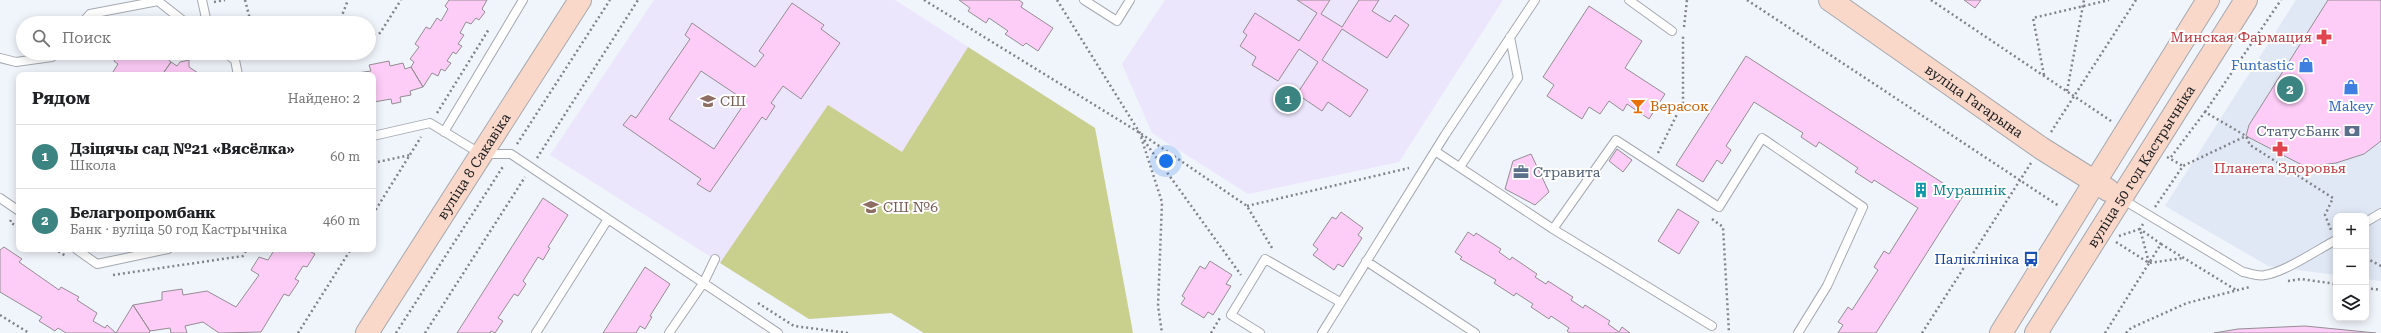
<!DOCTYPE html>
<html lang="ru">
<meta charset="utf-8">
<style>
body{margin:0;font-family:"Roboto Serif",serif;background:#f6f6f6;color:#202124}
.controls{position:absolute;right:12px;bottom:12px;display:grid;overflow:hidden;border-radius:8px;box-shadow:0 2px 10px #0003}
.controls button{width:36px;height:36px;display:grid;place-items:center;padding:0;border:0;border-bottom:1px solid #e0e0e0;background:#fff;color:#202124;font:20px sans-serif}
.you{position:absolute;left:1166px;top:161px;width:14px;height:14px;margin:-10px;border:3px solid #fff;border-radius:50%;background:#1a73e8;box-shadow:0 0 0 6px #1a73e833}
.badge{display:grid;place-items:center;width:26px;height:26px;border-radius:50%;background:#3c8481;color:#fff;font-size:13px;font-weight:700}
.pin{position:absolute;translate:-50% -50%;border:2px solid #fff;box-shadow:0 1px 4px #0006}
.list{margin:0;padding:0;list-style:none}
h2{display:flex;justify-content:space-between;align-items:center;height:52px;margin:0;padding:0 16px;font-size:17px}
h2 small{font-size:13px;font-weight:400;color:#757577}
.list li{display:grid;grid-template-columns:26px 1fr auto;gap:12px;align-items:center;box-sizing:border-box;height:64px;padding:0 16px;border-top:1px solid #e0e0e0}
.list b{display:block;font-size:15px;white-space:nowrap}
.list p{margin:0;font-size:13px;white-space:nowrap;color:#757577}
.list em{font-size:13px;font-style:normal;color:#757577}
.icon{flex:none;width:22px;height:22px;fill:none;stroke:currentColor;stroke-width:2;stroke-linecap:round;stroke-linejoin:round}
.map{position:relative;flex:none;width:2381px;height:333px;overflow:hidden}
.search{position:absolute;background:#fff;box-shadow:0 2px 10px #0003;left:16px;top:16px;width:360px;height:44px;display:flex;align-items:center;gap:10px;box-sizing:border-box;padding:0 14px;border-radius:22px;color:#757577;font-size:15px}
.panel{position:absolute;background:#fff;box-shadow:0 2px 10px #0003;left:16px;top:72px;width:360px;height:180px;border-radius:8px}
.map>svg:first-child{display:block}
.built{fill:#e0e7f5}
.education{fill:#ece6fc}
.green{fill:#c9cf8c}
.building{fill:#fdccf7;stroke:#948e93;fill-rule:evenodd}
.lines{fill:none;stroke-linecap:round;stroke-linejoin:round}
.lane-casing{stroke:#a5a9b0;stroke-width:10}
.secondary-casing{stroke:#a5a9b0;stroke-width:24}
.path{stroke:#818489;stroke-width:2.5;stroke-dasharray:2 3;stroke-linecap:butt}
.lane{stroke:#fff;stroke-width:8}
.secondary{stroke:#f9d8c9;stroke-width:22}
.labels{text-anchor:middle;stroke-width:4;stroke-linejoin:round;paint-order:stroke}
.health-label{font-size:14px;fill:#be3a42;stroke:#fff;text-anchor:end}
.shop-label{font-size:14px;fill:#366cbe;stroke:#fff;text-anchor:end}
.education-label{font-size:14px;fill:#785e54;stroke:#fff;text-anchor:start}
.street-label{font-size:14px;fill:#1c1d20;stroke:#fff}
.food-label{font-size:14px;fill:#c56008;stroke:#fff;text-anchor:start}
.service-label{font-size:14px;fill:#4e5e75;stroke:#fff;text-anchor:end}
.culture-label{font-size:14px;fill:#0d838f;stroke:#fff;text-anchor:start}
.transit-label{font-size:14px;fill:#164399;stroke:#fff;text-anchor:end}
</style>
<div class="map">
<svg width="2381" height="333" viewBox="0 0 2381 333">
<rect width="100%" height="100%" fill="#f0f4fb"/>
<path class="built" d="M2296,0H2381V281L2366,279V216H2336V275L2268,266L2165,206Z"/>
<path class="education" d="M654,0H895L1095,128L1133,333H924L891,313L809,319L550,155Z
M1165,0H1503L1399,162L1248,194L1152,133L1122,64Z"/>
<path class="green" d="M968,47L1095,128L1133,333H924L891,313L809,319L720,263L828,105L902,152Z"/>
<path class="building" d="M449,0H487L482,9L485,12L479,20L476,18L471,24L466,22L460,33L464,35L458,44L462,46L456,54L453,52L447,61L451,63L445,71L441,69L438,76L432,73L423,87L411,67L414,62L410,59L419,47L415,44L426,27L430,29L437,18L441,21L448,9L445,6Z
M959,0H1019L1023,3L1021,7L1053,28L1038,51L1026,43L1023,46L1005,34L1008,31L989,18L986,23L968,11L970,8Z
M1297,0H1330L1321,14L1342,27L1359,0H1379L1372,11L1390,22L1395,15L1409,25L1387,58L1342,29L1322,60L1368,90L1350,117L1328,102L1322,111L1297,94L1318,62L1299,49L1278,81L1252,65L1256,57L1240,46L1247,35L1243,32L1255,13L1299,41L1317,13Z
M1964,0H1981L1975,8Z
M2328,0H2381V141L2364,154L2336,163L2306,167L2246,136L2249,125Z
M792,3L824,25L821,29L840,43L801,99L783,86L771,103L775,106L766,120L762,117L710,192L697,184L701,179L623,125L631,115L636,118L690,39L685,35L692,23L755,67L764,55L759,51ZM701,71L746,101L714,149L669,119Z
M1589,6L1642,41L1625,68L1665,94L1649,119L1627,104L1623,111L1609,101L1600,114L1589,107L1582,119L1547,96L1554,85L1543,77Z
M119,53H168L165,57L171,62L162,75H111L118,64L114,61Z
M1746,56L1963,196L1876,333H1838L1843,325L1838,322L1848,307L1852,310L1878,270L1874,267L1884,251L1889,254L1918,208L1874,180L1872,183L1855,172L1858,168L1819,142L1816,147L1801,137L1803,133L1754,102L1726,146L1731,150L1722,164L1717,160L1703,182L1676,165Z
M189,60V67L201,75H162L171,62L177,66L180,62Z
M389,61L390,66L403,63L405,69L411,67L423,87L410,91L411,95L400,97L401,102L392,104L391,99L374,102L375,107L373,108V75L357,73L371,71L369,65Z
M1617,149L1632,160L1623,172L1609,161Z
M1531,154L1549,192L1535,205L1505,189L1513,161Z
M543,198L568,215L548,247L550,248L543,260L538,257L523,281L526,284L518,296L514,294L498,318L503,321L495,333L491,331L490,333H457Z
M1678,209L1699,222L1679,254L1658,241Z
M1341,212L1363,228L1358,235L1362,238L1343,267L1338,264L1334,270L1313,255L1318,249L1313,245L1332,217L1336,219Z
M1468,232L1474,236L1476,233L1501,249L1499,252L1510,260L1512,257L1537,274L1535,277L1546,284L1548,281L1573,297L1571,300L1583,308L1585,305L1610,321L1608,324L1619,332L1622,327L1630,333H1570L1567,331L1569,328L1551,316L1549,319L1531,307L1533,304L1516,293L1514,296L1494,283L1496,280L1460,259L1462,257L1455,252Z
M4,247L22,259L19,262L59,290L61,287L79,297L77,300L97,313L93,321L105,328L107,325L116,333L133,305L150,331L149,333H66L58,328L55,331L39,321L42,317L0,292V250Z
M275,249H313L311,252L315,254L307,267L303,266L295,279L299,281L289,296L284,294L261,332L219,333L203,322L185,326L187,333H171L170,328L150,331L133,305L162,300V292L182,289L183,295L207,291L236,307L259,275L251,270L259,257L268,260Z
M1210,261L1232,275L1226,284L1231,286L1213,315L1208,312L1204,318L1181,304L1185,298L1182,296L1200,266L1205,269Z
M645,267L670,284L650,316L652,317L645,329L640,326L636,333H603Z
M2305,326L2376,333H2214L2238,329Z"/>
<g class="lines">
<defs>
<path id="lane" d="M202,0L207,23
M1084,0L1117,21L1130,0
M1629,0L1672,31
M82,23L90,14L158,1L186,23
M225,53L235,60L238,75
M0,58L16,62L52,57L56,53
M444,132L523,0
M373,136L430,123L481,154H511L778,333
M1435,151L1553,229L1712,326
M1460,167L1518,78L1510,37
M0,198L19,211
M2122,199L2243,272C2250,273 2258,277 2265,275C2285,272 2317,250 2336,240
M2366,222L2381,213
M1553,229L1616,140L1719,207L1762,138L1863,207L1827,286L1798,333
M76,249L97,264L168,249
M1366,261L1475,333
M536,333L608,219
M669,333L704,282L715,259
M1260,333L1231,315L1265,259L1340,302
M1322,333L1445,135L1535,0"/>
<g id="secondary">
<path id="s1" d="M1830,0L2041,148L2108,190"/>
<path id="s2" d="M367,333L580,0"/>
<path d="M2001,333L2208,0"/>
<path id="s3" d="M2036,333L2246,0"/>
</g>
</defs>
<use href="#lane" class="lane-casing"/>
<use href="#secondary" class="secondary-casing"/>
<path class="path" d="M245,0L251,23
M924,0L1140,133L1247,206L1272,248
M1057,0L1148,146L1241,275
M1747,0L2059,206
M1931,0L2111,121
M214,2L225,0
M339,23L348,0
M1684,27L1687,0
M369,36L380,33L401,0
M260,53L261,58L286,53
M2044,75L2033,18L2109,0
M2067,91L2084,0
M2205,112L2281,0
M437,113L489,29
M2051,132L2136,0
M1141,137L1162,202L1158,306L1162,333
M517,144L610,0
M1658,153L1683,102V36
M2167,157L2183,166
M2171,157L2205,112L2246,136L2250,145L2333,198L2325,215L2331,230
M537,158L638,0
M373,163L410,155
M1247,206L1409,168
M2155,207L2183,166L2246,136
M373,214L421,137
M1712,219L1723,227L1729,333
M11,220L10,222L19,228
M2119,236L2140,229L2149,263
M2116,242L2149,263L2183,258
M2161,244L2236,290
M54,249L66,256
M2366,258L2381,266
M113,275L243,256L247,249
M2288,281L2301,279L2336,284
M2366,288L2381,290
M758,303L794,326L848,333
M0,315L29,333
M298,333L351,249
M396,333L504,165
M425,333L525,177
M1211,333L1220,318
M1922,333L2031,163
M2105,333L2161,244L2140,229L2143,224
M2126,333L2131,328L2187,303L2250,287"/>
<use href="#lane" class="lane"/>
<use href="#secondary" class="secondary"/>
</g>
<defs>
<symbol id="pharmacy-bare" viewBox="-9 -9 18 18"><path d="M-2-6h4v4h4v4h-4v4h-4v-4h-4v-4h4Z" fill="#e0444e" stroke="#fff" stroke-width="2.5" paint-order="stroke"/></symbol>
<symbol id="shop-bare" viewBox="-9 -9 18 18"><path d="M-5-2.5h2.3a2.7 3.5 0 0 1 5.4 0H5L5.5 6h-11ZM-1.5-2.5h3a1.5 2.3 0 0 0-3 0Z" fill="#3f7fe0" stroke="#fff" stroke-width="2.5" paint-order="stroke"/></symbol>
<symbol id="school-bare" viewBox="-9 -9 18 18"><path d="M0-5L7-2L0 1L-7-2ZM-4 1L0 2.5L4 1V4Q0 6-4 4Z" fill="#8d6e63" stroke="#fff" stroke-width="2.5" paint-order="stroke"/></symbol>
<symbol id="bar-bare" viewBox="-9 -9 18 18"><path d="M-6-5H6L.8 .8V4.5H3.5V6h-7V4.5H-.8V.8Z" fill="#e8710a" stroke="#fff" stroke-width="2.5" paint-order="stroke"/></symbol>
<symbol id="bank-bare" viewBox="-9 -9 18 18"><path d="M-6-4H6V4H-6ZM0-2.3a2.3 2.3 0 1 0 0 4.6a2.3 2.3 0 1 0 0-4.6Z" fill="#5c6f8a" stroke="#fff" stroke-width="2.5" paint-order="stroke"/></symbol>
<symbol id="office-bare" viewBox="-9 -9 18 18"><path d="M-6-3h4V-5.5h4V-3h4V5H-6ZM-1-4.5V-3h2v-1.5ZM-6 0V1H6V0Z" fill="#5c6f8a" stroke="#fff" stroke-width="2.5" paint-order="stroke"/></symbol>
<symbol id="building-bare" viewBox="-9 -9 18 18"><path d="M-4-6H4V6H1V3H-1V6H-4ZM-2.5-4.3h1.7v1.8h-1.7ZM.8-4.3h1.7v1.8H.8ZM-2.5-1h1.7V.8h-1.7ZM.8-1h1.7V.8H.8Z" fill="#0f9aa8" stroke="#fff" stroke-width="2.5" paint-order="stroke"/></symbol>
<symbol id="bus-bare" viewBox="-9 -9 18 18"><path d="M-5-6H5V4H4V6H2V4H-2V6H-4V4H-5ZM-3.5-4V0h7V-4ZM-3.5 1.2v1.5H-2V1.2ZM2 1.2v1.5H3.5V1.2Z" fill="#1a4fb4" stroke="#fff" stroke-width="2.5" paint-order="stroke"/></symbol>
</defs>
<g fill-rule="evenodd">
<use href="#pharmacy-bare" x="2313" y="26" width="22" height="22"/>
<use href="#shop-bare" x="2295" y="54" width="22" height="22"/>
<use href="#shop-bare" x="2340" y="76" width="22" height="22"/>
<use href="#school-bare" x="697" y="90" width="22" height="22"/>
<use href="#bar-bare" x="1627" y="95" width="22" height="22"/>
<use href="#bank-bare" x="2341" y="120" width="22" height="22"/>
<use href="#pharmacy-bare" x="2269" y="138" width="22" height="22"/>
<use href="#office-bare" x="1510" y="161" width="22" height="22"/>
<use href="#building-bare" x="1910" y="179" width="22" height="22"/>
<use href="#school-bare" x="860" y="196" width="22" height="22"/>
<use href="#bus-bare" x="2020" y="248" width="22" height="22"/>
</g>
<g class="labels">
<g class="health-label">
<text x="2312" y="42">Минская Фармация</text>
<text x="2280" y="173" text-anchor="middle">Планета Здоровья</text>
</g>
<g class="shop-label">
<text x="2294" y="70">Funtastic</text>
<text x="2351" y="111" text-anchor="middle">Makey</text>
</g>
<g class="education-label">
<text x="720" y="106">СШ</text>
<text x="883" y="212">СШ №6</text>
</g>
<g class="street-label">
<text dy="5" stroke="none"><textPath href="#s1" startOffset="176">вуліца Гагарына</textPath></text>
<text dy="5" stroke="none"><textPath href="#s2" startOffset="198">вуліца 8 Сакавіка</textPath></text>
<text dy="5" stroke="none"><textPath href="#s3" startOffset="197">вуліца 50 год Кастрычніка</textPath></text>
</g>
<g class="food-label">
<text x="1650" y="111">Верасок</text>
</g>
<g class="service-label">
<text x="2340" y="136">СтатусБанк</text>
<text x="1533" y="177" text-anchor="start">Стравита</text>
</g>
<g class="culture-label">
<text x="1933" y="195">Мурашнік</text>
</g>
<g class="transit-label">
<text x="2019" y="264">Паліклініка</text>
</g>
</g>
</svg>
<div class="controls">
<button>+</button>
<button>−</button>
<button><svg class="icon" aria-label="layers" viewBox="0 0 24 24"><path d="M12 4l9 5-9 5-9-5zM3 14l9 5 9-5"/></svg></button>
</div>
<div class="you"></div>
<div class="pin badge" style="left:1288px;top:99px">1</div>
<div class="pin badge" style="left:2290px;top:89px">2</div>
<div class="search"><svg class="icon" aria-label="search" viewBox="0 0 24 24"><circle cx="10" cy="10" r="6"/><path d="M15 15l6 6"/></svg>Поиск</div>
<section class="panel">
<h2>Рядом<small>Найдено: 2</small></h2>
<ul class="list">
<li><span class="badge">1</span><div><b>Дзіцячы сад №21 «Вясёлка»</b><p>Школа</p></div><em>60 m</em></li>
<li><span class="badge">2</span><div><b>Белагропромбанк</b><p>Банк · вуліца 50 год Кастрычніка</p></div><em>460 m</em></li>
</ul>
</section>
</div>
